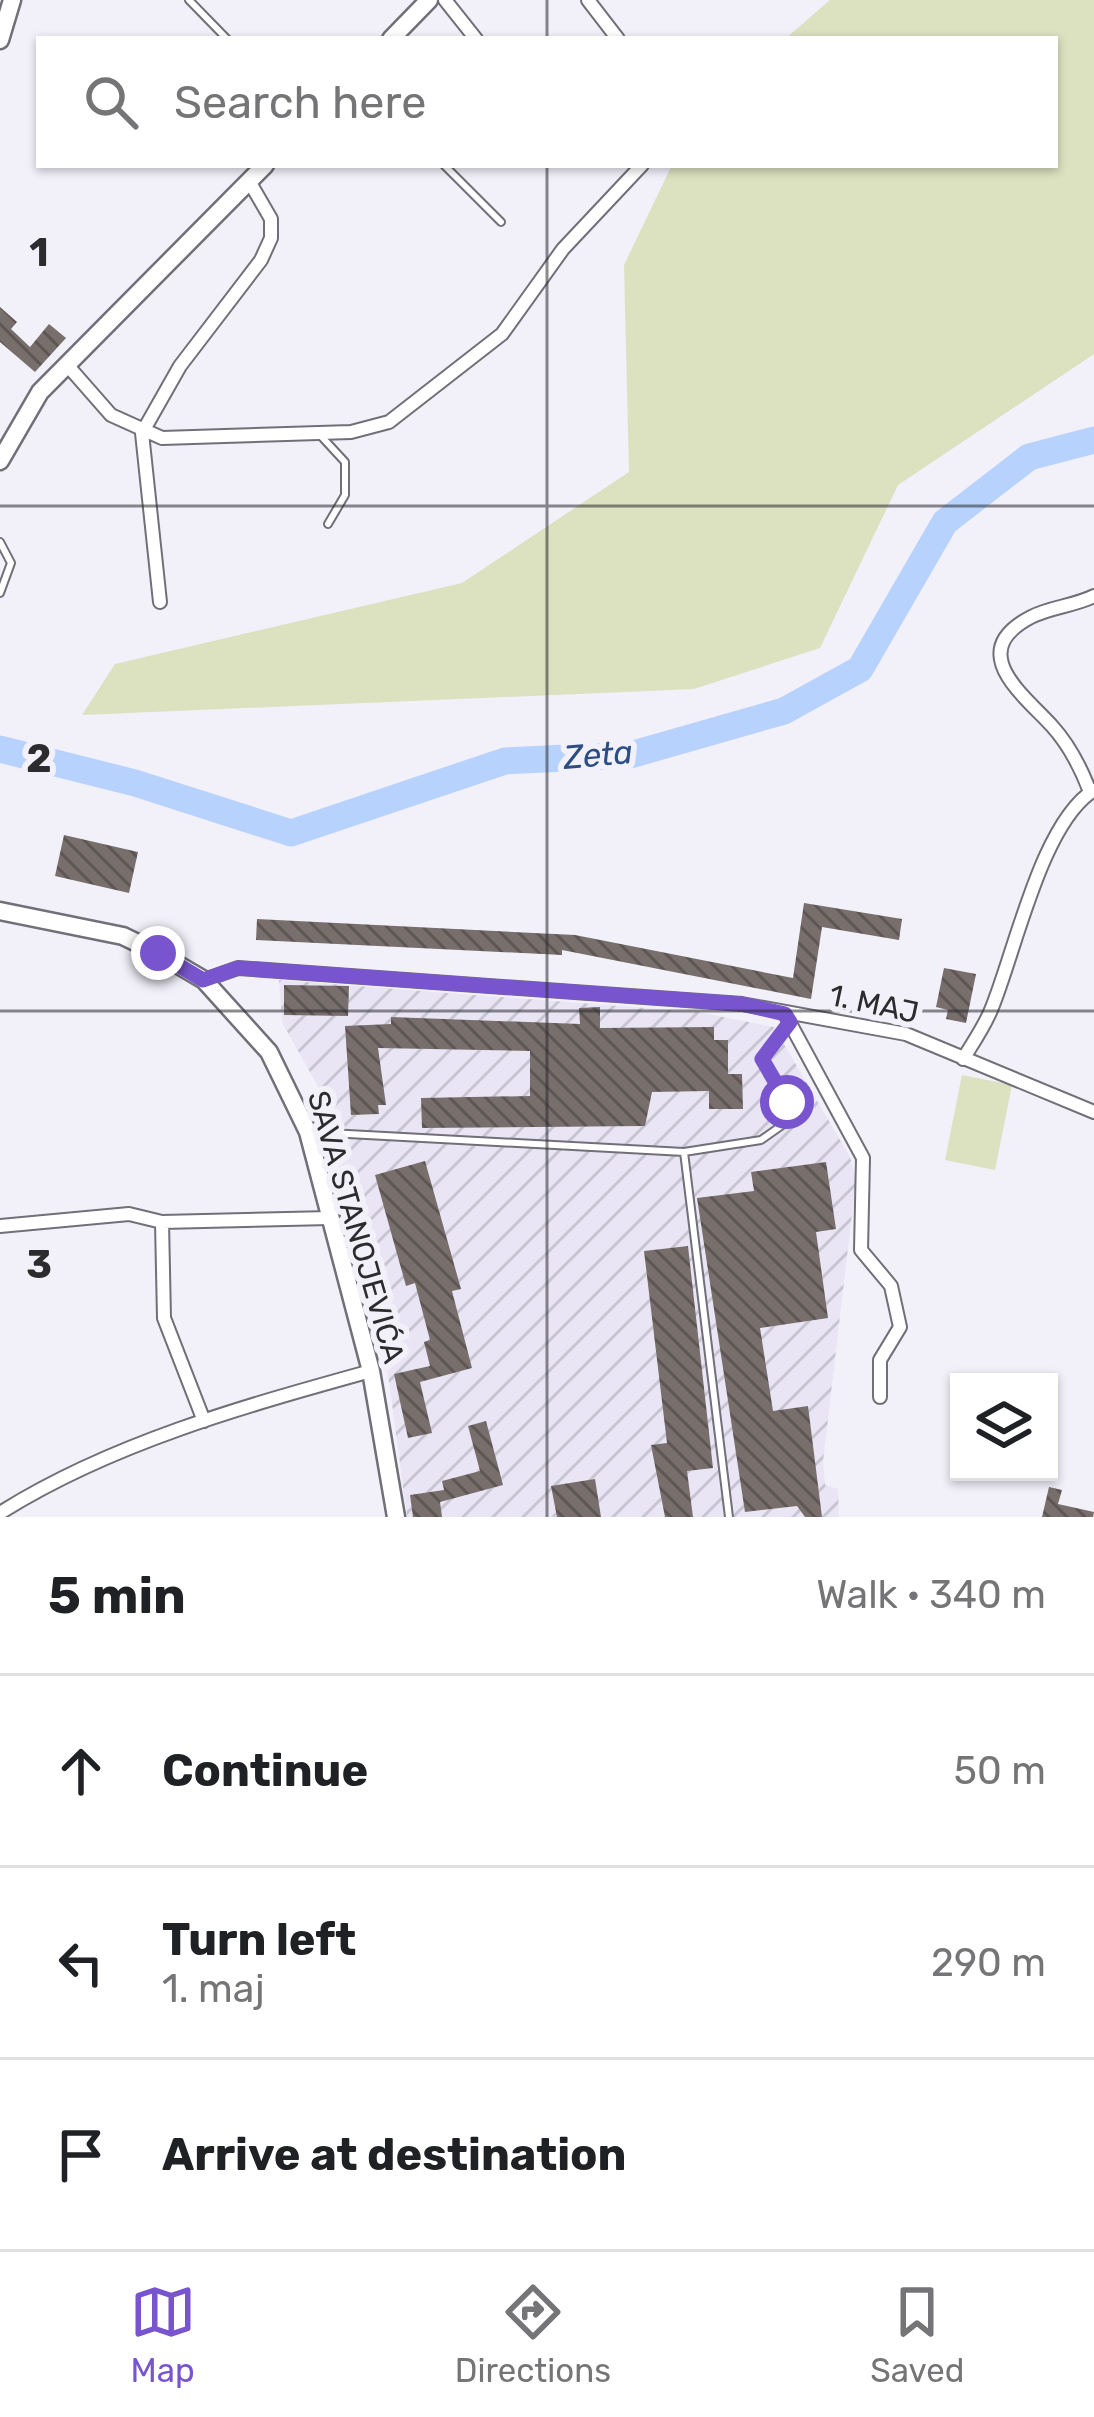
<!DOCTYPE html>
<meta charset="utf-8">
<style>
body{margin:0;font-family:Rubik,sans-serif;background:#f2f2f2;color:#202124}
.controls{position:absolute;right:36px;bottom:36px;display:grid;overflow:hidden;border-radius:0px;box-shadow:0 3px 9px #0004}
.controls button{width:108px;height:108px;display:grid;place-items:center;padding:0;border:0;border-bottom:3px solid #e0e0e0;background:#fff;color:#202124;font:60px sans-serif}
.stop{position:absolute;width:36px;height:36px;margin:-27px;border:9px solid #7855ce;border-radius:50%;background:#fff}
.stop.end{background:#7855ce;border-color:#fff;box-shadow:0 3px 12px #0008}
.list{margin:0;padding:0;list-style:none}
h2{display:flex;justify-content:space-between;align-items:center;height:156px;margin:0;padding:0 48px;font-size:51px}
h2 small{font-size:39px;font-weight:400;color:#757577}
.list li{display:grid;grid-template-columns:78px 1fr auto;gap:36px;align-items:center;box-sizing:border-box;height:192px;padding:0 48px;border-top:3px solid #e0e0e0}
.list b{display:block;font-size:45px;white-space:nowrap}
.list p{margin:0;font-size:39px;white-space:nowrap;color:#757577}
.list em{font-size:39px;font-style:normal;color:#757577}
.icon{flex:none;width:66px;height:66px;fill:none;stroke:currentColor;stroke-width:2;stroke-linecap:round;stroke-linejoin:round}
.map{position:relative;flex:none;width:1094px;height:1517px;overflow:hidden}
.search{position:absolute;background:#fff;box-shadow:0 3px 9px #0004;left:36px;right:36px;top:36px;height:132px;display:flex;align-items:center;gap:30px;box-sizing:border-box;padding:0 42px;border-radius:0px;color:#757577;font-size:45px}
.sheet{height:732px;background:#fff}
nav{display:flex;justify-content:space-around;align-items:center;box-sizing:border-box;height:168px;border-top:3px solid #e0e0e0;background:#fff;font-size:33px;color:#757577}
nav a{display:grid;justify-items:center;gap:6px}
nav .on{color:#7855ce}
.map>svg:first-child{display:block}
.industrial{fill:url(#industrial-furrows)}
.grass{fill:#dce1c0}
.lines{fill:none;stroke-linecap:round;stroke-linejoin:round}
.river{stroke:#b7d2fd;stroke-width:27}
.building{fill:url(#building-back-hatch)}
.lane-casing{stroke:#716f77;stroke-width:10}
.street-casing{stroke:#716f77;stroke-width:16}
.secondary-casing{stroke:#716f77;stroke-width:21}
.lane{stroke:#fff;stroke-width:6}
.street{stroke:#fff;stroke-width:12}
.secondary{stroke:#fff;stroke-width:16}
.route{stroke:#7855ce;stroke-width:15}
.grid{fill:none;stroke:#2c2c2f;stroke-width:3;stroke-opacity:0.55}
.labels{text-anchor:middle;stroke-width:12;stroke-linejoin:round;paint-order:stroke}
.street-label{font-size:30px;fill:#2c2c2f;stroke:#f2f0f9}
.water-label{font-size:33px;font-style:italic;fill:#2b4d82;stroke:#f2f0f9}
.grid-label{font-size:39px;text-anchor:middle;font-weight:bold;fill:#2c2c2f;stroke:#f2f0f9;stroke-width:12;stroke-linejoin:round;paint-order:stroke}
</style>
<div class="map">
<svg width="1094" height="1517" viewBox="0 0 1094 1517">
<defs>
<pattern id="industrial-furrows" width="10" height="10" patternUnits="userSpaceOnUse" patternTransform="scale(3)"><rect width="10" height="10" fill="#e9e5f5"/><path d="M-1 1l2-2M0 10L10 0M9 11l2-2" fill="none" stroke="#c8c5d2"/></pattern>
<pattern id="building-back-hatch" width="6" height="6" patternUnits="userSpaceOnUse" patternTransform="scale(3)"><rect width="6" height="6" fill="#786e6c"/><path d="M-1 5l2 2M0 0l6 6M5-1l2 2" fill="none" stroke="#5d5654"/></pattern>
</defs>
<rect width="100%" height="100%" fill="#f2f0f9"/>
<path class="industrial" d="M279,980L698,1012L774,1027L850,1157L856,1179L823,1462L825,1485L838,1489L839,1517H407L389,1381L321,1092L282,1022Z"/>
<path class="grass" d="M830,0H1094V354L898,485L820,648L694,689L82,715L115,664L462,583L629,472L624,265L672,165H1055V39H785Z
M962,1075L1012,1085L995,1170L945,1160Z"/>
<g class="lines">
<path class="river" d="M0,749L135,783L291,833L505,761L630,755L784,711L860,669L945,522L1029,457L1094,440"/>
</g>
<path class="building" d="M0,307L17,322L11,329L30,347L49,324L66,338L35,372L0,342Z
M64,835L138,852L129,893L55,876Z
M804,903L902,919L899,940L822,927L811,999L562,950V955L256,940L257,919L575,935L793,978Z
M944,968L976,974L966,1023L946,1019L948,1010L936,1007Z
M284,985L349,986L348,1016L284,1015Z
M600,1007V1028L714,1027V1040H728V1074H742L743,1109H709V1091L652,1092L645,1126L422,1128L421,1098L530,1096V1051L378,1048L386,1105H378L379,1114L351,1115L345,1026L391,1024V1017L580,1024L579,1008Z
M425,1161L461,1289L452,1291L472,1368L420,1382L432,1433L408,1438L394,1374L430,1366L424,1342L430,1340L415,1283L406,1286L375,1175Z
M826,1162L836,1229L816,1232L828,1318L760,1328L773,1411L808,1406L822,1517H805L797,1506L745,1512L697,1198L754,1191L751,1172Z
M688,1246L713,1468L687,1471L693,1517H665L651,1445L667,1443L644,1251Z
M486,1421L503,1485L440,1502L442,1517H413L410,1495L444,1490L442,1481L480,1471L468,1426Z
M595,1479L601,1517H557L551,1486Z
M1049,1487L1062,1490L1058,1504L1094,1512L1093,1517H1042Z"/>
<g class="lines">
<defs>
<path id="lane" d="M189,0L227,39
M444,165L501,222
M321,436L345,462V495L328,524
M0,542L11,563L0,593
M311,1132L684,1152L729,1517
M684,1152L761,1140L788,1121L787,1103L762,1059L787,1025"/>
<path id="street" d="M445,0L476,39
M588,0L618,39
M68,366L111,415L162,438L351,432L389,422L502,334L563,249L642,165
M160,602L142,433L180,366L261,260L271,238V219L249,181
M1090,792C1081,768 1070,746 1052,726C1024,695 964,652 1031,617C1050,607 1074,606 1094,596
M204,980L238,968L742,1004L906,1034L1094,1112
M785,1014L863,1158L861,1250L891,1286L900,1327L880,1360V1397
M963,1059C973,1043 984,1027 991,1010C1015,953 1041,823 1094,790
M162,1222L164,1318L204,1421
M0,1226L129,1214L162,1222L330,1218
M0,1513C111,1443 245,1406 371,1371"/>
<path id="secondary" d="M391,39L429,0
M0,40L12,0
M0,461L40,392L265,165
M0,911L123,936L158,953L204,980L269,1052L308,1132L371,1371L396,1517"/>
</defs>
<use href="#lane" class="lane-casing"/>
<use href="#street" class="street-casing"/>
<use href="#secondary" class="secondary-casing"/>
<use href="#lane" class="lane"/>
<use href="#street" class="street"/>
<use href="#secondary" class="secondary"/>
</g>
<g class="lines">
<path class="route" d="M158,953L203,980L238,968L742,1004L785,1014L790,1022L762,1059L787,1102"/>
</g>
<path class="grid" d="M547,0V39M547,165V1517M0,506H1094M0,1011H1094"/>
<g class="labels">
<g class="street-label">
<text transform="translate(874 1004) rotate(12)" y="10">1. MAJ</text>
<text transform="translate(356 1227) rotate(74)" y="10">SAVA STANOJEVIĆA</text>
</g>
<g class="water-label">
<text transform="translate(598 754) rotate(-5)" y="12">Zeta</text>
</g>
</g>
<g class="grid-label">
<text x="39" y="266">1</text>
<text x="39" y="772">2</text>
<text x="39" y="1278">3</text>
</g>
</svg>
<div class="controls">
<button><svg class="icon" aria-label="layers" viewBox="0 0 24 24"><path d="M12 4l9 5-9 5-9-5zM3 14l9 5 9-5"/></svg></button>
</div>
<div class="stop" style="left:787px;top:1102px"></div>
<div class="stop end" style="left:158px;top:953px"></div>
<div class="search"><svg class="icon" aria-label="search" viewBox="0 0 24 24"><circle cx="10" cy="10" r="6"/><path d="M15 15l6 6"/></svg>Search here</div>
</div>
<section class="sheet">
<h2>5 min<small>Walk · 340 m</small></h2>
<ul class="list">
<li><svg class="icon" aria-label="ahead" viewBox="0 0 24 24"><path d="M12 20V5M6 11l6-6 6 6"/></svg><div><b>Continue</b></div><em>50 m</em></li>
<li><svg class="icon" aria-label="left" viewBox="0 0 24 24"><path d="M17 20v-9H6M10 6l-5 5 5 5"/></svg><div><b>Turn left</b><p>1. maj</p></div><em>290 m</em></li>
<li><svg class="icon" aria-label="arrive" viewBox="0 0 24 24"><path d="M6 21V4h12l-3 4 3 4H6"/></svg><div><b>Arrive at destination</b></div></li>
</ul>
</section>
<nav>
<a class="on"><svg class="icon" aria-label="map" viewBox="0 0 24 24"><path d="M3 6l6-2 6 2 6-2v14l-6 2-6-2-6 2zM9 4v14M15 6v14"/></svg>Map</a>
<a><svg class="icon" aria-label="directions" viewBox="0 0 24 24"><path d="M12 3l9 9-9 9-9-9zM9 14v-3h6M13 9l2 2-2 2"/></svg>Directions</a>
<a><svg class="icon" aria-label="saved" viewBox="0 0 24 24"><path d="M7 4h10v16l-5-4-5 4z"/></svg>Saved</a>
</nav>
